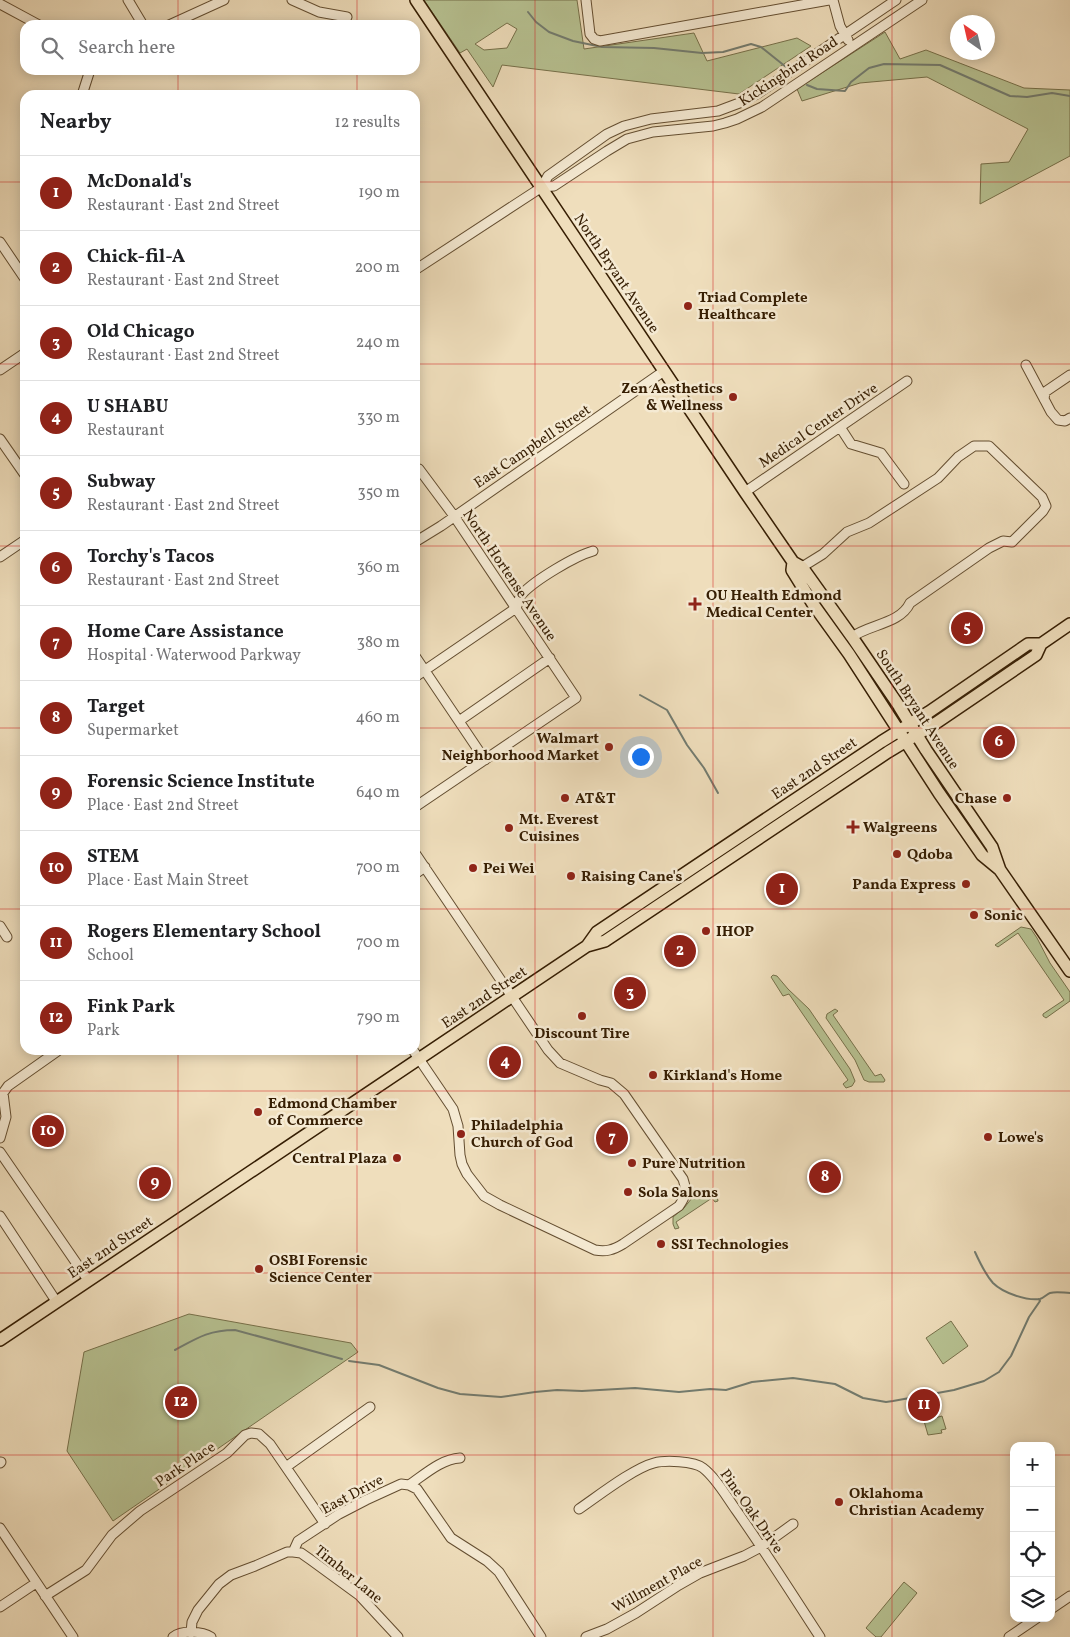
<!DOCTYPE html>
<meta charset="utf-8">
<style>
body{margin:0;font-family:Vollkorn,serif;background:#f6f6f6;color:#202124}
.controls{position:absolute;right:15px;bottom:15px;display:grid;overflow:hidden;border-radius:10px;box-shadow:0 2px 12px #0003}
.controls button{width:45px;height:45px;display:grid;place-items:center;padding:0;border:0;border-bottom:1px solid #e0e0e0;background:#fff;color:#202124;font:25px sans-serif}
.compass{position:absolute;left:950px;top:15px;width:45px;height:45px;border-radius:50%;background:#fff;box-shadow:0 2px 12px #0003;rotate:326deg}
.you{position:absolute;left:640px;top:756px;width:18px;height:18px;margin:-12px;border:4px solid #fff;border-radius:50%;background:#1a73e8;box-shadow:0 0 0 8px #1a73e833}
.badge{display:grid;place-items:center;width:32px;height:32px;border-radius:50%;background:#8f2418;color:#fff;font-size:16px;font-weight:700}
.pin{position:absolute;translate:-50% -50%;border:2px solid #fff;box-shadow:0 1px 5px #0006}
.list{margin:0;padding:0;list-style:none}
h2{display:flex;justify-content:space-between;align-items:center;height:65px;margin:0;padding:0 20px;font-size:21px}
h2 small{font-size:16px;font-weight:400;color:#757577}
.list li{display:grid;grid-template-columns:32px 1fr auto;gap:15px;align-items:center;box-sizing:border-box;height:75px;padding:0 20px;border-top:1px solid #e0e0e0}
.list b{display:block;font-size:19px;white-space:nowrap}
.list p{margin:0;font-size:16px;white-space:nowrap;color:#757577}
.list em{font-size:16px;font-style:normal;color:#757577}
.icon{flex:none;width:28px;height:28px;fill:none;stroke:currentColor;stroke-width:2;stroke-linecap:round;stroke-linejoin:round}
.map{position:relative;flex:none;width:1070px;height:1637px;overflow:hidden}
.search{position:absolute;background:#fff;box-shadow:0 2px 12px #0003;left:20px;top:20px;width:400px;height:55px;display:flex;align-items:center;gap:12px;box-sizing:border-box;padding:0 18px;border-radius:15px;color:#757577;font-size:19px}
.panel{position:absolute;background:#fff;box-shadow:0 2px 12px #0003;left:20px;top:90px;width:400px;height:965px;border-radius:15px}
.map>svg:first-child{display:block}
.green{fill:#b7c292;stroke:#76704a;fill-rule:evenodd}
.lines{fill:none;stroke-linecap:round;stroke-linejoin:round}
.stream{stroke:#737c70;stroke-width:2}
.minor-casing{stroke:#644e31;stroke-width:11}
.major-casing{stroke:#361e03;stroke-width:14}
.minor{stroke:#f5ead3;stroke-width:9}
.major{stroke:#efdebc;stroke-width:11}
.grid{fill:none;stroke:#d62828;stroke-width:1;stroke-opacity:0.55}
.poi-dot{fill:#8f2418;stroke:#f5ead3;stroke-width:2}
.labels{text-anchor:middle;stroke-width:5;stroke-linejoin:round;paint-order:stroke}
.street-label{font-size:15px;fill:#361e03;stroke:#f5ead3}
.poi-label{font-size:15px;font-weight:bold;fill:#361e03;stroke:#f5ead3;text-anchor:start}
</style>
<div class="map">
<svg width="1070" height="1637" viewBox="0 0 1070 1637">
<rect width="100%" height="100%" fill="#efdebc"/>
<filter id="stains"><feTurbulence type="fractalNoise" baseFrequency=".004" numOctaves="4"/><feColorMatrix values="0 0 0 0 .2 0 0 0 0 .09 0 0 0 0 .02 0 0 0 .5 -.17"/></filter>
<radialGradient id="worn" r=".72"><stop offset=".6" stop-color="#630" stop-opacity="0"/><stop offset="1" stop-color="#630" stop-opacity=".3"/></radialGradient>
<path class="green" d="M424,0H577L584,49L694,33L707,61L797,38L811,46L739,94L502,65L493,87L467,49L460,53ZM507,23L517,29L507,48L484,50L475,44Z
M885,32L900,59L926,50L1024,88L1070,90V156L980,204L981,164L1009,162L1028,129L927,77L860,83L802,101L797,89Z
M1021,927L1031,929L1037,938L1050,963L1070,992V1001L1046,1018L1043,1016V1014L1064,1000L1018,933L998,947L995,945Z
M773,975L777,976L788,989L809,1009L850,1069L855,1081L852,1086L846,1088L843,1084L848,1080L789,994L783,996L771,977Z
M835,1009L838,1011L833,1015L875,1076L881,1074L885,1080L884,1082H869L864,1080L855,1060L826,1018L827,1014Z
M711,1192L717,1196L718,1201L715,1202L712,1198L676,1222L679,1228L675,1229L673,1224V1217L684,1208L692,1198Z
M189,1314L351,1343L358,1352L113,1521L67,1451L84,1352Z
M951,1321L968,1346L943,1364L926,1338Z
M942,1416L946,1429L941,1430L942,1433L928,1435L924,1421Z
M904,1582L917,1593L881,1637H876L866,1628Z"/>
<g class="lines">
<path class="stream" d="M528,12L536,22L549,32L573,41L602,47L654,48L702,53L723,52L751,44L761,47L786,67
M807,85L817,89L845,91L851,82L869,68L884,64L940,65L1010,96L1027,97L1052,93L1070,96
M640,695L667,710L687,745L704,768L718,793
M975,1252C980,1263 985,1274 993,1283C1003,1293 1027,1301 1040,1299C1044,1298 1047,1294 1050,1293C1057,1291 1064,1293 1070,1293
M175,1350C197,1338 209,1330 235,1330L342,1359
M349,1361L379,1365L438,1388L460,1394L501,1397L535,1392L557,1390L582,1391L635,1388L679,1392L710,1389L726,1390L752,1382L793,1378L835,1384L863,1398L886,1402L893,1401L954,1390L984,1381L999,1372L1011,1356L1029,1317L1040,1301L1039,1299"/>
<defs>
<path id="minor" d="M128,0L143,25
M292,0L319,12L347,17
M586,0L590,34L594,39L600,41L829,0
M833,0L840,26L848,40
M0,4L39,25
M169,25L224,0
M82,95L90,70
M542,187L554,186L607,151L627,139L653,132L713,126L725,123L737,119L762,107L922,0
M0,242L25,279
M415,270L542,187L548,176L607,134L624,126L651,119L718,111L742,102L757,94L896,0
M1026,365L1051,412L1058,420L1065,421L1070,418
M0,370L25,353
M1044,399L1045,392L1070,375
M840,427L851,444L881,453L904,484
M0,439L25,475
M415,472L419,469L454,516L576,698L415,807
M745,492L907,381
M415,542L441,526L664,371
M0,557L25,540
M802,567L823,554L847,532L869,523L938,478L958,457L974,446H989L1042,497L1046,506L1043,511L1012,542L1003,541L989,548L910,603C900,624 870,624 852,637
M415,656L485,760
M415,677L516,608C518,604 519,598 522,594C535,580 575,556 593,551
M459,721L550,658
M415,874L425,867
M0,926L7,937
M413,1050L453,1109L458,1126L460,1155L462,1164L467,1174L484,1196L500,1205L595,1250C606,1252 613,1250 623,1244L679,1206C686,1196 687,1190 683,1179L624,1094L611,1083L600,1080L560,1063L548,1050L415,853
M0,1138L6,1117L3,1093L8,1086L59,1050
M0,1152L88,1280
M0,1216L56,1301
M0,1463L1,1462
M286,1467L370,1407
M409,1485C424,1475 441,1459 460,1458
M579,1509C598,1496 634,1468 654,1463C665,1460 694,1461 703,1468C716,1478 726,1496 736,1510C765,1551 792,1594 820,1637
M0,1528L73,1637
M293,1552L298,1541L339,1514L366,1500L401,1484L409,1485L417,1489L451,1538L487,1561L499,1572L541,1637
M45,1596L86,1570L112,1535L140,1511L227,1453L245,1435L251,1433L259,1434L270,1444L325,1524
M0,1607L36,1583
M1051,1609L1070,1596
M191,1633L192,1622L198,1610L219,1584L231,1575L255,1566L287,1552H293L301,1553L311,1560L359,1595L398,1637
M173,1637C182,1630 202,1631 211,1637
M586,1637L607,1629L636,1613L679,1585L700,1573L744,1556L761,1547L793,1524
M1009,1637L1037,1618"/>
<path id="major" d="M416,0L745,492L793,562L802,567L852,637L899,706L926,750L992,847L1000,870L1070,971
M793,562L792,570L813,604L849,654L939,793L982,855L999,869
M587,946L597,932L881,742L929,712L1028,644H1041L1070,624
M0,1340L587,946L605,941L888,752L936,723L1036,655L1041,644"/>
</defs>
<use href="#minor" class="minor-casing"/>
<use href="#major" class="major-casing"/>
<use href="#minor" class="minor"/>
<use href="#major" class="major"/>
</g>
<path class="grid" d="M178,0V25M357,0V25M535,0V1637M713,0V1637M892,0V1637M178,70V95M357,70V95M0,182H25M415,182H1070M0,364H25M415,364H1070M0,546H25M415,546H1070M0,728H25M415,728H1070M0,909H25M415,909H1070M178,1050V1637M357,1050V1637M0,1091H1070M0,1273H1070M0,1455H1014M1051,1455H1070"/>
<g class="poi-dot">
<circle cx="688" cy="306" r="5"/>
<circle cx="733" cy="397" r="5"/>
<path d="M692.5 596.5h5v5h5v5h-5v5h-5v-5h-5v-5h5z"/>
<circle cx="609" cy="747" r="5"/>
<circle cx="565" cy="798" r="5"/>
<circle cx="1007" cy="798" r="5"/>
<path d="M850.5 819.5h5v5h5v5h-5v5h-5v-5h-5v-5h5z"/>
<circle cx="509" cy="828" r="5"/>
<circle cx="897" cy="854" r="5"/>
<circle cx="473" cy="868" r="5"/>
<circle cx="571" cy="876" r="5"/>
<circle cx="966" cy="884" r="5"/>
<circle cx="974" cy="915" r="5"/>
<circle cx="706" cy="931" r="5"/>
<circle cx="582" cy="1016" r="5"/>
<circle cx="653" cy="1075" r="5"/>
<circle cx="258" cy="1112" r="5"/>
<circle cx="461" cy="1134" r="5"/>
<circle cx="988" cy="1137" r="5"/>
<circle cx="397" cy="1158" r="5"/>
<circle cx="632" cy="1163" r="5"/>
<circle cx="628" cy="1192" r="5"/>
<circle cx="661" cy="1244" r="5"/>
<circle cx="259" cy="1269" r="5"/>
<circle cx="839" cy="1502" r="5"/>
</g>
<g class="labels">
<g class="street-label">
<text transform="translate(788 71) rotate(-33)" y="5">Kickingbird Road</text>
<text transform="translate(617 273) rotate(56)" y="5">North Bryant Avenue</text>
<text transform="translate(818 425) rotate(-34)" y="5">Medical Center Drive</text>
<text transform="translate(532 446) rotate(-34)" y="5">East Campbell Street</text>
<text transform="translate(510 575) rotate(56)" y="5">North Hortense Avenue</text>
<text transform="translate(918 709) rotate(57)" y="5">South Bryant Avenue</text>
<text transform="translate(814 768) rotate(-34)" y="5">East 2nd Street</text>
<text transform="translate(484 997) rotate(-34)" y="5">East 2nd Street</text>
<text transform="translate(110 1247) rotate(-34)" y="5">East 2nd Street</text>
<text transform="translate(185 1464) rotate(-34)" y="5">Park Place</text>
<text transform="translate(352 1494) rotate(-28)" y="5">East Drive</text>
<text transform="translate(752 1511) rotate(55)" y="5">Pine Oak Drive</text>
<text transform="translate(349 1574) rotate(39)" y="5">Timber Lane</text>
<text transform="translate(657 1584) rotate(-29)" y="5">Willment Place</text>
</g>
<g class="poi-label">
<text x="698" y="302">Triad Complete<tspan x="698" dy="17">Healthcare</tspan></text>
<text x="723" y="393" text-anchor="end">Zen Aesthetics<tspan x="723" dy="17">&amp; Wellness</tspan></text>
<text x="706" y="600">OU Health Edmond<tspan x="706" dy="17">Medical Center</tspan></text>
<text x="599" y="743" text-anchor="end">Walmart<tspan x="599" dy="17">Neighborhood Market</tspan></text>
<text x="575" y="803">AT&amp;T</text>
<text x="997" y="803" text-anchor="end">Chase</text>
<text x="519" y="824">Mt. Everest<tspan x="519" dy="17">Cuisines</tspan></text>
<text x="863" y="832">Walgreens</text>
<text x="907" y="859">Qdoba</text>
<text x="483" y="873">Pei Wei</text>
<text x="581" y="881">Raising Cane's</text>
<text x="956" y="889" text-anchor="end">Panda Express</text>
<text x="984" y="920">Sonic</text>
<text x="716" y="936">IHOP</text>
<text x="582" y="1038" text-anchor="middle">Discount Tire</text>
<text x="663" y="1080">Kirkland's Home</text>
<text x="268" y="1108">Edmond Chamber<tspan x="268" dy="17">of Commerce</tspan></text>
<text x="471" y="1130">Philadelphia<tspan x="471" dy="17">Church of God</tspan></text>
<text x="998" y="1142">Lowe's</text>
<text x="387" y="1163" text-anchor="end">Central Plaza</text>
<text x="642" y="1168">Pure Nutrition</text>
<text x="638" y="1197">Sola Salons</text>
<text x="671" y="1249">SSI Technologies</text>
<text x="269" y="1265">OSBI Forensic<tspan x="269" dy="17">Science Center</tspan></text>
<text x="849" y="1498">Oklahoma<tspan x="849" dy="17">Christian Academy</tspan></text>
</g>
</g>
<rect width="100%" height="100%" filter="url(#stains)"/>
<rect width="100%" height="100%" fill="url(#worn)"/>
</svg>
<div class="controls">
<button>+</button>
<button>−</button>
<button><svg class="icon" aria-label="locate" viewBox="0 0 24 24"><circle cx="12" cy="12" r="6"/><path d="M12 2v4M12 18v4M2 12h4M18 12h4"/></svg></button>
<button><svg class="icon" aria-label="layers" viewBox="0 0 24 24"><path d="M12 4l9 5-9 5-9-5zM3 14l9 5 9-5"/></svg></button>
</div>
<svg class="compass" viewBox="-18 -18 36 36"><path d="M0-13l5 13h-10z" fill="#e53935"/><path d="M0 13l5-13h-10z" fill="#757577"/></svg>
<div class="you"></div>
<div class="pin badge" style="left:782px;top:889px">1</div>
<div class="pin badge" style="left:680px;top:951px">2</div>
<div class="pin badge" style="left:630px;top:993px">3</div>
<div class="pin badge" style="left:505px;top:1062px">4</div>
<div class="pin badge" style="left:967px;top:628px">5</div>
<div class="pin badge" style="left:999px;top:742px">6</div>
<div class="pin badge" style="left:612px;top:1138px">7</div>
<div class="pin badge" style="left:825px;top:1177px">8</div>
<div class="pin badge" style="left:155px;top:1183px">9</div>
<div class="pin badge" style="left:48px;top:1131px">10</div>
<div class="pin badge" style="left:924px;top:1405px">11</div>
<div class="pin badge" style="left:181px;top:1402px">12</div>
<div class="search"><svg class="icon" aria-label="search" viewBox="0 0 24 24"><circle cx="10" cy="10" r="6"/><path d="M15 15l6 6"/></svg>Search here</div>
<section class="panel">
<h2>Nearby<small>12 results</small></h2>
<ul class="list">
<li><span class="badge">1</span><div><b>McDonald's</b><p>Restaurant · East 2nd Street</p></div><em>190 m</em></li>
<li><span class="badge">2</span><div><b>Chick-fil-A</b><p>Restaurant · East 2nd Street</p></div><em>200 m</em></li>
<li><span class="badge">3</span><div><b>Old Chicago</b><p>Restaurant · East 2nd Street</p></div><em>240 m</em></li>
<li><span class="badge">4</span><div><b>U SHABU</b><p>Restaurant</p></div><em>330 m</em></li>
<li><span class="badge">5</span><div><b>Subway</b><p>Restaurant · East 2nd Street</p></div><em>350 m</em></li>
<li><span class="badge">6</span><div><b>Torchy's Tacos</b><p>Restaurant · East 2nd Street</p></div><em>360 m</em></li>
<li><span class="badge">7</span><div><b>Home Care Assistance</b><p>Hospital · Waterwood Parkway</p></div><em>380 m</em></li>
<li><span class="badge">8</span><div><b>Target</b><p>Supermarket</p></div><em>460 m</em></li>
<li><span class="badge">9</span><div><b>Forensic Science Institute</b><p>Place · East 2nd Street</p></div><em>640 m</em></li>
<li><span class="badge">10</span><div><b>STEM</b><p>Place · East Main Street</p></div><em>700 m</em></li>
<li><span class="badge">11</span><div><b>Rogers Elementary School</b><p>School</p></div><em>700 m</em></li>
<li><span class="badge">12</span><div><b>Fink Park</b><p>Park</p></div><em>790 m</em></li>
</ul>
</section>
</div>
